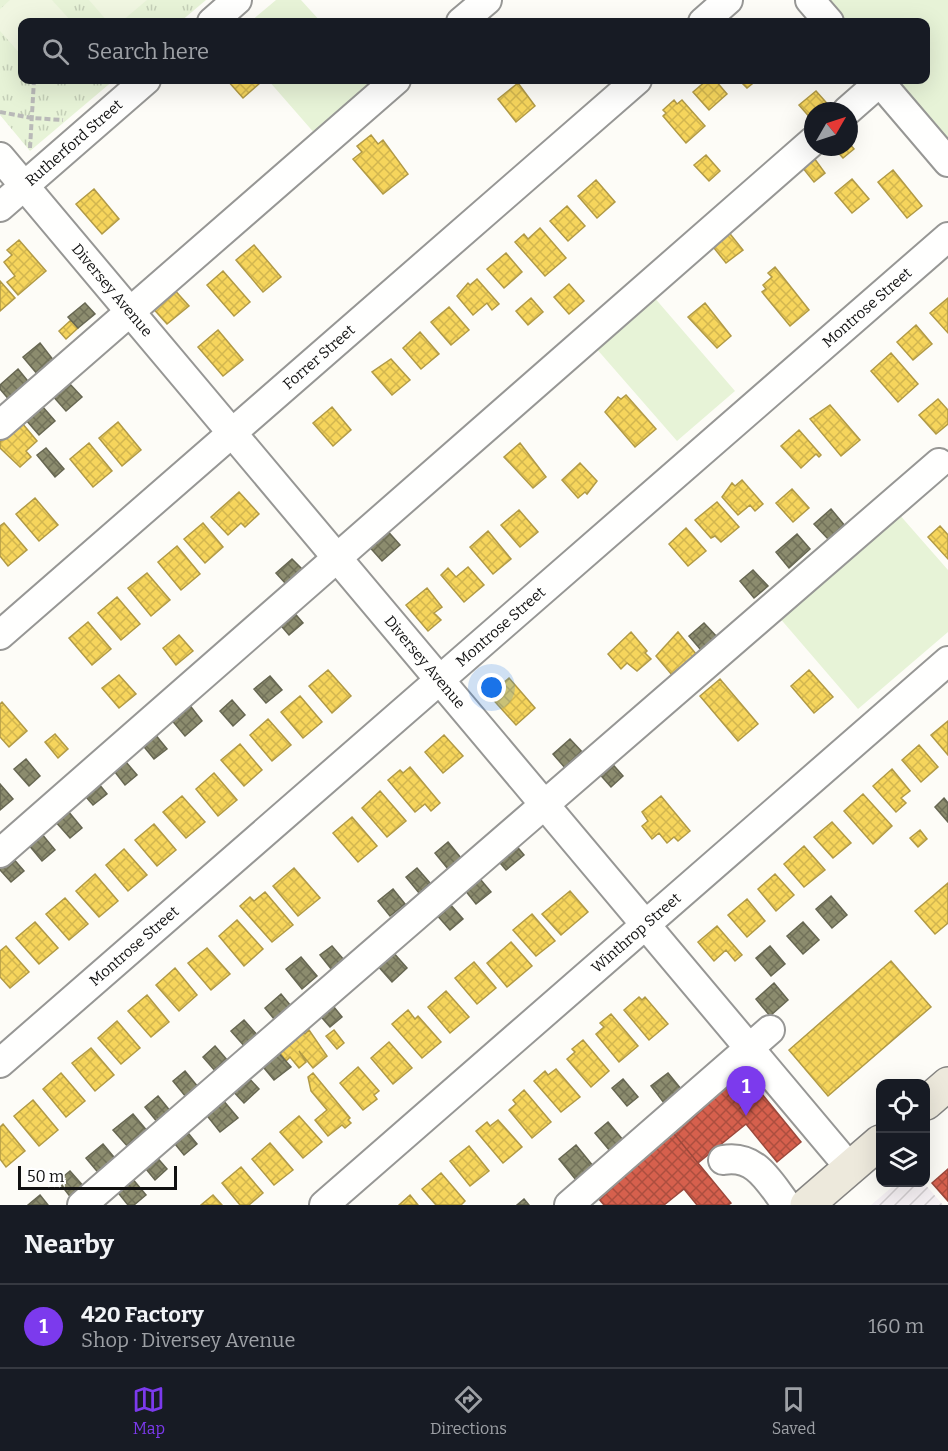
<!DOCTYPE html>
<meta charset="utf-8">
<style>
body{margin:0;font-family:Bitter,serif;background:#242831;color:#f1f3f6}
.controls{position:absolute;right:18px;bottom:18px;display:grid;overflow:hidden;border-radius:12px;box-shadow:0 6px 24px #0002}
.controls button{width:54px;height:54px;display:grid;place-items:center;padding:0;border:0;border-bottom:2px solid #363941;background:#171b24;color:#f1f3f6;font:30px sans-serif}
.compass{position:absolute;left:804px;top:102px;width:54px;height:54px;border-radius:50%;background:#171b24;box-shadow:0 6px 24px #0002;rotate:51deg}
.scale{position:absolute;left:18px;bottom:15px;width:159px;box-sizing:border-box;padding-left:6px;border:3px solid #111;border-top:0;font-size:16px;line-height:21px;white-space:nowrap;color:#111;-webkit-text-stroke:4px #fff;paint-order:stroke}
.you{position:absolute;left:492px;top:688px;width:21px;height:21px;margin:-15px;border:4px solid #fff;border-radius:50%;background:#1a73e8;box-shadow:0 0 0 9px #1a73e833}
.badge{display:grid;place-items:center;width:39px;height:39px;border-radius:50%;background:#7c3aed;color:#fff;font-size:20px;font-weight:700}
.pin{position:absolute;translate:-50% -50px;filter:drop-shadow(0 2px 3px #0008)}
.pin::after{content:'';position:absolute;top:32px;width:21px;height:18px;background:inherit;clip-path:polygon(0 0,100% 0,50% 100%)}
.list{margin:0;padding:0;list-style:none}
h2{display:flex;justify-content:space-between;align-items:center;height:78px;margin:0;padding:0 24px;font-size:26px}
h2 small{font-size:20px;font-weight:400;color:#9ea1a6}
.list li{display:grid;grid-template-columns:39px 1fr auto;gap:18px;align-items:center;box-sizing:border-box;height:84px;padding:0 24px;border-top:2px solid #363941}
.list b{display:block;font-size:22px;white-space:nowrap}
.list p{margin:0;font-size:20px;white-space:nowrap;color:#9ea1a6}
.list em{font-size:20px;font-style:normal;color:#9ea1a6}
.icon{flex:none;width:33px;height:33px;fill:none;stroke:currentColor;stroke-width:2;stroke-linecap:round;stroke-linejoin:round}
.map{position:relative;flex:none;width:948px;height:1205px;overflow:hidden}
.search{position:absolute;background:#171b24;box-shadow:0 6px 24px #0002;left:18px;right:18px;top:18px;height:66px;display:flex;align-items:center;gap:15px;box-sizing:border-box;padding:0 21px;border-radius:12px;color:#9ea1a6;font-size:22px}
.sheet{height:162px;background:#171b24}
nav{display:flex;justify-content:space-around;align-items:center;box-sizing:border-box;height:84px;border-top:2px solid #363941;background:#171b24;font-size:16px;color:#9ea1a6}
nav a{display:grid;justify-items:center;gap:3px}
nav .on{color:#7c3aed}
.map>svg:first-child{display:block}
.industrial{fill:url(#industrial-furrows)}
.grass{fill:#e7f3d7}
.park{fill:url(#park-tufts)}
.pitch{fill:#f0f6e1}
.homes{fill:url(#homes-cross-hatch);stroke:#b19a46;stroke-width:1.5}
.shops{fill:url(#shops-cross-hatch);stroke:#9b483b;stroke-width:1.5}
.industry{fill:url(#industry-cross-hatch);stroke:#676752;stroke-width:1.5}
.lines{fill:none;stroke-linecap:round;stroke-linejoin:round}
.minor-casing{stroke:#979795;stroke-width:32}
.major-casing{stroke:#858482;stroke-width:36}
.path{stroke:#b9b9b8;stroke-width:4;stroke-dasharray:6 3;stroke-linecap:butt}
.minor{stroke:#fffffe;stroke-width:28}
.major{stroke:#ede9dc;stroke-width:33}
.labels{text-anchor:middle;stroke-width:6;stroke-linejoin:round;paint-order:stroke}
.street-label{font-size:15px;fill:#111;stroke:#fff}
</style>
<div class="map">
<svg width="948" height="1205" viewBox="0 0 948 1205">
<defs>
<pattern id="industrial-furrows" width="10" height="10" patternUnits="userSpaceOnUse" patternTransform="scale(1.5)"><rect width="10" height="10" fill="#f5f0f3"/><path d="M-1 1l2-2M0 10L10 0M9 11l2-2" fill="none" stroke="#d1cdcf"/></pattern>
<pattern id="park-tufts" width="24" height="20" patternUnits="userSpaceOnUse" patternTransform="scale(1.5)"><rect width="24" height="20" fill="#e7f3d7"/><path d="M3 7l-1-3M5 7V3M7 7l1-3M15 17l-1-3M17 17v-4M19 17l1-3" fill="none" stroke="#c5cfb8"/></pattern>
<pattern id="homes-cross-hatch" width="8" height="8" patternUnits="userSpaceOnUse" patternTransform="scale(1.5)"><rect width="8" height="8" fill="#f6d55c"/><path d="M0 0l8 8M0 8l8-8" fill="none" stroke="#d2b64f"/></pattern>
<pattern id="shops-cross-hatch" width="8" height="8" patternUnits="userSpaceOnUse" patternTransform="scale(1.5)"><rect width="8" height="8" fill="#d6604d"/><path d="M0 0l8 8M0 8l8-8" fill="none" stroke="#ac4e3f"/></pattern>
<pattern id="industry-cross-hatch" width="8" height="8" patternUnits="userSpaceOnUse" patternTransform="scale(1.5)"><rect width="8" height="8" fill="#8c8c6e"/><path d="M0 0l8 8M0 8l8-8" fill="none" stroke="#717159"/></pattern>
</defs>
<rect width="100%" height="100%" fill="#fdfcf7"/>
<path class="industrial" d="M898,1182L924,1183L943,1205H871Z"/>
<path class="grass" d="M276,0H301L321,22H250Z
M822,0H948V148L890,80H926V22H841Z
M268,80H370L374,84L316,135Z
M653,296L735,391L677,441L595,347Z
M898,513L948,570V632L858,709L778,616Z"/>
<path class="park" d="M0,0H206L180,22H22V80H114L30,151L0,115Z"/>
<path class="pitch" d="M10,0H52L72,22H22V56L0,31V9Z
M89,0H147L121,22H108Z"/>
<path class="homes" d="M227,80H257L260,83L243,98Z
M707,80H715L727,94L709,110L693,92Z
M739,80H757L747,88Z
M518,83L535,106L516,122L498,99Z
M816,91L833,110L813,111V121L799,105Z
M674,100L677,104L682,100L705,126L686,143L663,116L666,113L663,110Z
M371,135L378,144L383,140L408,174L383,194L353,159L362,152L357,146Z
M849,143L854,149L843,158L833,147H849Z
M706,155L720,171L709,181L694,165Z
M814,158L825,173L814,182L802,167Z
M893,170L922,206L907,218L878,182Z
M852,179L869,199L852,213L835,193Z
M596,180L615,202L597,218L578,196Z
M94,189L119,219L102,234L76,204Z
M567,206L585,226L568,241L550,221Z
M540,228L566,258L545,276L515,242L524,234L528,239Z
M727,230L743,250L726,263L710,243Z
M19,240L46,271L18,295L7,282L15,276L4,262L12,255L7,250Z
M254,245L281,277L263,292L236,260Z
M506,253L522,272L504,288L487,269Z
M775,267L809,310L790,326L762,292L766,289L763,285L772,277L768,273Z
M223,271L250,302L234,316L207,285Z
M477,279L499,304L492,310L487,303L473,315L457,296L468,283L470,285Z
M0,281L15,298L0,311Z
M569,284L584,301L569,314L554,297Z
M171,286L189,306L167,324L150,305Z
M531,298L543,312L528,325L516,311Z
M948,298V333L930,313Z
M705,303L731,336L717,348L688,317Z
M449,307L469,330L451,345L431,322Z
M71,320L78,328L66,339L59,331Z
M916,325L932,344L913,360L897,342Z
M218,330L243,360L223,376L198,347Z
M420,332L439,354L421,369L403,348Z
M891,353L918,384L898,402L871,371Z
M391,359L410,380L392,395L372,372Z
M626,395L656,429L635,447L605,412L618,397L621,399Z
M938,399L948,410V424L936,434L919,415Z
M830,405L860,440L841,456L810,419Z
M332,407L351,430L333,446L313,423Z
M118,422L141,450L122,466L99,438Z
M22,423L37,441L26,451L31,457L20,467L0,448V442Z
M799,430L821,455L819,457L816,454L801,468L781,446Z
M89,443L112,471L93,487L70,459Z
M520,443L546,477L533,488L504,457Z
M580,463L597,481L587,494L585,492L578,498L562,480Z
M742,480L763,504L755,511L750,505L738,515L722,497L732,483L735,486Z
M792,489L809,508L793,522L776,503Z
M239,492L259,514L245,527L241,523L228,535L211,517Z
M35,498L58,525L39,541L16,514Z
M717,502L739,527L721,542L715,536L711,538L695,520Z
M519,510L538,532L520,547L501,525Z
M4,523L27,550L8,566L0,556V526Z
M203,523L223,547L205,563L184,539Z
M940,526L948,535V559L928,537Z
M686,528L706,551L688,566L669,544Z
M488,531L511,559L493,574L470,547Z
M177,546L200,574L181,590L158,562Z
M468,567L484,585L464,602L441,575L448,568L456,577Z
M147,573L170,600L151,616L128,588Z
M427,588L442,607L434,613L441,620L428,631L406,605Z
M117,597L140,624L121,640L98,613Z
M88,622L111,649L92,665L69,638Z
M631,632L647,651L645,653L651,659L637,671L627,663L621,669L608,654Z
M678,632L696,654L672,675L656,656Z
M179,635L193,651L176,665L163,648Z
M328,670L351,696L332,713L309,686Z
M809,670L833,697L814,713L791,686Z
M119,675L136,694L119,708L102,688Z
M509,678L535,708L516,725L489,695Z
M720,679L758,724L738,741L700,696Z
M300,696L322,722L303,738L281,712Z
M2,702L27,731L9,747L0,737V704Z
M268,719L291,745L272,761L250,735Z
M948,721V755L931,735Z
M55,734L68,749L58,758L45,742Z
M444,735L463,756L443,773L425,752Z
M240,744L262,770L244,786L221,760Z
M919,745L938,767L921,782L902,760Z
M410,767L440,803L431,811L425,804L415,812L388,780L400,770L403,773Z
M892,769L910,791L901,798L906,803L896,812L873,786Z
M214,773L237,800L218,816L196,789Z
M380,791L406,821L387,837L362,808Z
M863,794L892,826L873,844L844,811Z
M182,796L205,822L186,838L163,812Z
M661,796L690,831L678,841L674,837L667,843L659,833L652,839L642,826L648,821L642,812Z
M352,817L377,846L358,862L333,833Z
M832,822L851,843L833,858L814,837Z
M154,824L176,850L157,866L135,840Z
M920,830L927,839L918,847L910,838Z
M804,846L825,870L804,887L784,864Z
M124,849L147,875L128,891L106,865Z
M294,868L320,898L298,916L273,886Z
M95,874L118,901L99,917L76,891Z
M775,874L794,895L776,911L758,889Z
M948,883V923L935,934L915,911Z
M570,891L588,912L561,935L542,914Z
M265,892L293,925L272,942L240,906L250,897L254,901Z
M65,898L88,924L69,940L46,914Z
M747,899L765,921L747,937L728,915Z
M532,914L555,941L536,956L513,930Z
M237,920L263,949L244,966L219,936Z
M35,922L58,948L39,964L16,938Z
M717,926L742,955L735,961L726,950L714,961L698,942Z
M511,942L532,966L507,987L487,963Z
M6,946L29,972L10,988L0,977V951Z
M207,948L230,974L211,990L188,963Z
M891,961L931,1007L828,1096L789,1050Z
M474,962L496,988L477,1004L455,978Z
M175,968L197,995L179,1011L156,985Z
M446,991L469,1017L450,1033L428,1007Z
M147,995L169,1022L151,1037L128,1011Z
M639,997L642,1000L645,997L668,1024L649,1040L624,1010Z
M408,1010L415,1019L418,1016L441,1042L422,1058L392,1024Z
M611,1014L638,1046L619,1062L596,1034L604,1027L600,1023Z
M117,1021L140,1048L121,1064L98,1038Z
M299,1027L305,1034L309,1030L327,1056L313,1068L299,1051L306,1062L299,1068L290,1057L286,1061L277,1049Z
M334,1030L344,1043L337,1049L326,1036Z
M583,1040L609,1071L591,1087L567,1059L575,1052L572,1049Z
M389,1042L412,1068L393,1084L371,1058Z
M91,1048L114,1075L95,1091L72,1063Z
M358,1067L379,1091L374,1095L377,1099L363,1110L340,1083Z
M556,1069L580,1097L561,1112L534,1081L545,1071L548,1075Z
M61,1073L85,1101L66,1117L43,1089Z
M313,1073L350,1118L348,1120L351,1123L345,1128L342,1125L328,1136L315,1120L327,1110L311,1091L308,1077Z
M524,1090L551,1122L532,1138L509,1110L516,1104L513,1100Z
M33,1100L58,1130L39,1146L14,1116Z
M299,1116L322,1142L303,1158L280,1132Z
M498,1120L522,1147L503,1163L476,1131L487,1122L490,1126Z
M3,1124L25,1151L6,1167L0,1159V1127Z
M270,1143L293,1170L274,1185L252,1159Z
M469,1146L489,1171L470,1186L450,1161Z
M241,1167L263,1193L249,1205H240L222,1183Z
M441,1173L465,1201L461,1205H436L422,1189Z
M213,1195L222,1205H201Z
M410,1195L418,1205H399Z"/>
<path class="shops" d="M740,1067L801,1142L777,1162L746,1124L698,1163L670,1129Z
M670,1129L731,1203L728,1205H697L684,1189L664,1205H604L593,1192Z
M948,1169V1201L932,1183Z"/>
<path class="industry" d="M85,303L95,314L78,328L68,317Z
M40,343L54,361L38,375L23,357Z
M18,369L31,385L11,402L0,389V385Z
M68,382L82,397L66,411L52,395Z
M42,406L55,421L39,435L26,420Z
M46,448L64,469L55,477L37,455Z
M831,509L845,526L829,540L814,524Z
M384,527L400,545L382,561L366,543Z
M797,534L810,549L789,568L776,552Z
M292,559L303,570L286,584L276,573Z
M753,570L768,586L754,598L740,581Z
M291,609L303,623L289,635L277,621Z
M704,623L717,637L701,650L689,636Z
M270,676L282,690L266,703L254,689Z
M232,700L245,715L233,726L220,711Z
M188,703L202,721L185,736L170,718Z
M154,733L167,749L154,759L141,743Z
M570,739L584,754L566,769L553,754Z
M26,759L40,776L29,786L14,769Z
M608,759L623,776L611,787L596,770Z
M126,762L137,775L125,785L115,772Z
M94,778L107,794L93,805L80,790Z
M0,784L13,799L0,810Z
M944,798L948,803V822L935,807Z
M68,811L82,828L70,838L55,821Z
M41,833L55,850L42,861L28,844Z
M448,842L461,858L448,869L435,853Z
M514,843L524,855L506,870L496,858Z
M11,856L24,871L11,882L0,870V865Z
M417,868L430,883L419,893L406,877Z
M475,873L491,892L476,904L461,885Z
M393,889L405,904L390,916L378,901Z
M831,896L847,915L832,928L816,909Z
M449,903L463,919L450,930L436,914Z
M803,922L819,940L803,954L787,936Z
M332,946L344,960L332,970L320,955Z
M770,946L785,964L771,976L756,958Z
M392,951L407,968L392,982L377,965Z
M301,957L317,976L302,989L286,969Z
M774,983L788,1000L770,1016L756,999Z
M281,994L295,1011L279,1025L265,1008Z
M329,1001L342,1017L330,1027L316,1011Z
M244,1020L259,1037L246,1048L231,1031Z
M215,1046L228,1061L216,1072L203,1057Z
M276,1050L291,1067L274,1080L260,1063Z
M185,1071L198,1087L186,1097L173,1081Z
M668,1073L681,1089L664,1103L651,1086Z
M246,1075L259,1089L244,1103L231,1089Z
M623,1079L638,1097L627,1106L612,1088Z
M158,1096L171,1112L158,1123L145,1107Z
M222,1099L238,1118L220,1132L205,1113Z
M133,1114L148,1132L129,1148L113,1130Z
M608,1122L623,1140L610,1151L595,1133Z
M184,1128L197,1144L184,1155L171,1139Z
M103,1144L118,1162L101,1176L86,1158Z
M576,1145L593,1166L576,1180L559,1159Z
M154,1154L167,1169L155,1180L142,1164Z
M70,1171L85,1188L72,1199L58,1181Z
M131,1177L146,1195L134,1205H128L116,1190Z
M40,1195L48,1205H28Z
M524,1199L529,1205H517Z"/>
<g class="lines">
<defs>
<g id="minor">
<path d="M810,0L829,22"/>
<path d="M212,22L237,0"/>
<path d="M461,22L487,0"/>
<path d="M703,22L728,0"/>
<path d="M878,80L948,162"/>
<path d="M847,111L880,82"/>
<path id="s1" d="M0,157L850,1168"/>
<path id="s2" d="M0,207L146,80"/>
<path d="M0,425L396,80"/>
<path id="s3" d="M0,635L637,80"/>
<path d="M0,853L813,141"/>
<path id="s4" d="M0,1063L948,237"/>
<path d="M723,1160C756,1154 769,1182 787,1205"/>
<path d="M82,1205L939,463"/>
<path id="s5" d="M324,1205L948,661"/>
<path d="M569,1205L770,1030"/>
</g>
<path id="major" d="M926,1103L948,1084
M807,1205L880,1142"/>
</defs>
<use href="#minor" class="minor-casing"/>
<use href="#major" class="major-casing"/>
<path class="path" d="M0,112L32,118L63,120
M30,148L34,80"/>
<use href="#minor" class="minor"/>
<use href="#major" class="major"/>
</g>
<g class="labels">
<g class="street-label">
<text dy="5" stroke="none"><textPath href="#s2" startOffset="98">Rutherford Street</textPath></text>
<text dy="5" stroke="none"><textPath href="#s1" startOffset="174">Diversey Avenue</textPath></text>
<text dy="5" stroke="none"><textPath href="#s4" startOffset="1150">Montrose Street</textPath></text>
<text dy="5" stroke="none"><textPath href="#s3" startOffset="423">Forrer Street</textPath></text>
<text dy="5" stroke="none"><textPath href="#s4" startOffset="664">Montrose Street</textPath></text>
<text dy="5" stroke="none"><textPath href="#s1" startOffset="660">Diversey Avenue</textPath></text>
<text dy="5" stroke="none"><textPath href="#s5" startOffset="414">Winthrop Street</textPath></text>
<text dy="5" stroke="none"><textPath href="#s4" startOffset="178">Montrose Street</textPath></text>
</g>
</g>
</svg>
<div class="controls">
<button><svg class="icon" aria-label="locate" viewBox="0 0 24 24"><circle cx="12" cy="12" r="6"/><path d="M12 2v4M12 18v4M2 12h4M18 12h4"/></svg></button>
<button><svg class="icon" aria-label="layers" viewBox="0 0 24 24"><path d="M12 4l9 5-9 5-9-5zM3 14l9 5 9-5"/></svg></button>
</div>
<svg class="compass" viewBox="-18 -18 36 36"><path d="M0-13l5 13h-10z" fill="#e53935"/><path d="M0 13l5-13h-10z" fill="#9ea1a6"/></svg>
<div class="scale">50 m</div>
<div class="you"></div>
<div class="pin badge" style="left:746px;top:1116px">1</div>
<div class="search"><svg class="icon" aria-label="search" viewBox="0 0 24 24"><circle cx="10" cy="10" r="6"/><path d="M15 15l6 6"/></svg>Search here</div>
</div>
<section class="sheet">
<h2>Nearby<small></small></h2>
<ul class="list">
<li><span class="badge">1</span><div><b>420 Factory</b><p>Shop · Diversey Avenue</p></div><em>160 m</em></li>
</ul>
</section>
<nav>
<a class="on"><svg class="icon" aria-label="map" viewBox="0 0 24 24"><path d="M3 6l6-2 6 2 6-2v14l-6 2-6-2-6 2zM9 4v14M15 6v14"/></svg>Map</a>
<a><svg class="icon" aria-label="directions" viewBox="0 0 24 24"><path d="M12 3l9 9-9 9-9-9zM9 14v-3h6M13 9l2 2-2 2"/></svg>Directions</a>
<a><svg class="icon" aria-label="saved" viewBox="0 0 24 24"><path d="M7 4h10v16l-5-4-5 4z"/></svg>Saved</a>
</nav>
